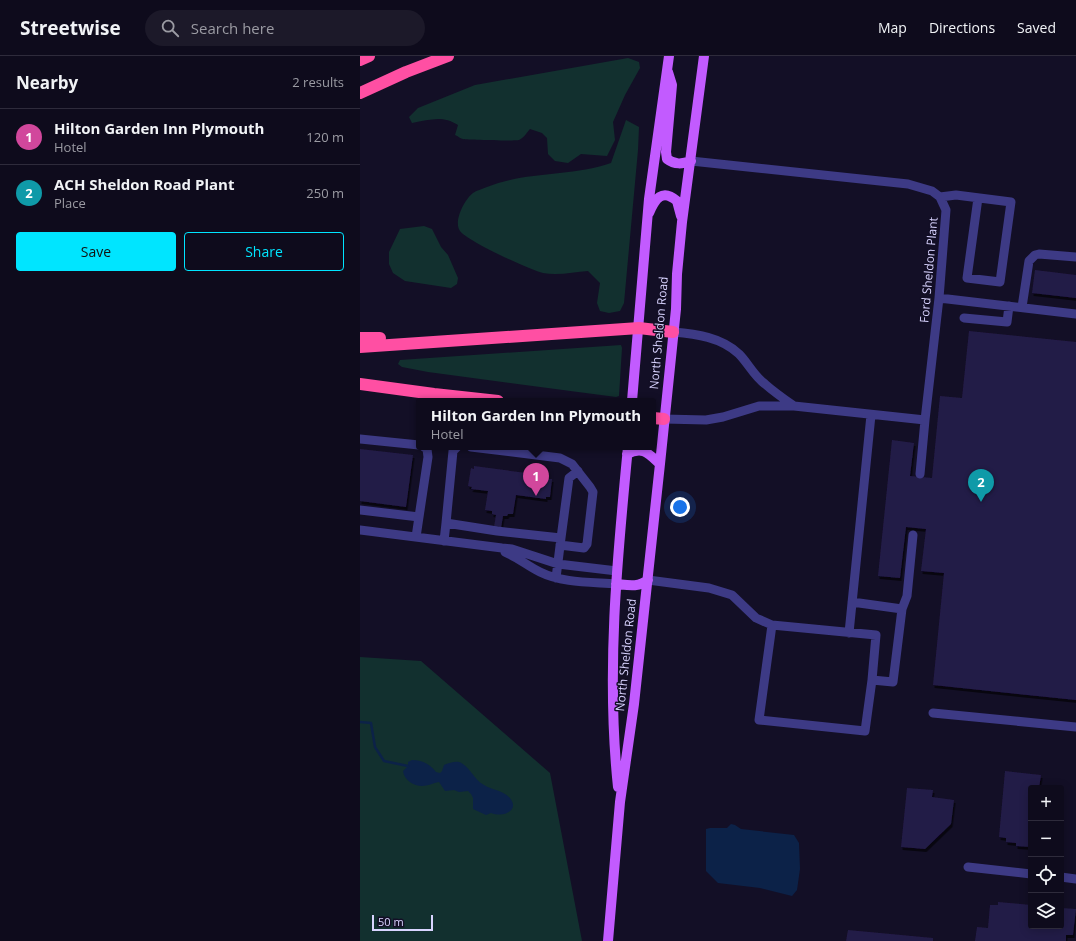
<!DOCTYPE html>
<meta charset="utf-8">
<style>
body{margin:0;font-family:"Open Sans",sans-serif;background:#1c1929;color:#f1f3f6}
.controls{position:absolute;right:12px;bottom:12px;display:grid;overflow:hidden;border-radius:4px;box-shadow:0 2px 10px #0003}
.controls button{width:36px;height:36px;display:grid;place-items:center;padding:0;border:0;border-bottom:1px solid #2e2b3b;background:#0e0b1c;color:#f1f3f6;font:20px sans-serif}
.scale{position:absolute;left:12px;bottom:10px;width:61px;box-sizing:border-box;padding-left:4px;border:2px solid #d9d4ff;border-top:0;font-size:11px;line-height:14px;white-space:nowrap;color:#d9d4ff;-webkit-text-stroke:3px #130f26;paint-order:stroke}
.you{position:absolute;left:320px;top:451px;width:14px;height:14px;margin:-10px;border:3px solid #fff;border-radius:50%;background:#1a73e8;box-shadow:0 0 0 6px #1a73e833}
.badge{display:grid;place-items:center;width:26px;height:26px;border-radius:50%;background:#00e5ff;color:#fff;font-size:13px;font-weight:700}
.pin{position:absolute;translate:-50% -33px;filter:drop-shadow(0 1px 2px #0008)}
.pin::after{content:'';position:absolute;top:21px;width:14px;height:12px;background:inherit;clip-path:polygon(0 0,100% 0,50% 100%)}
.popup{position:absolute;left:56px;top:342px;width:240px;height:52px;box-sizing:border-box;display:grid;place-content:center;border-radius:4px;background:#0e0b1c;filter:drop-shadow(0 1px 3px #0005);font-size:13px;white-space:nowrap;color:#9b9ba3}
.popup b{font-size:15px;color:#f1f3f6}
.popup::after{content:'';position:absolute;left:50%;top:100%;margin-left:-8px;border:8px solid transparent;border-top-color:#0e0b1c}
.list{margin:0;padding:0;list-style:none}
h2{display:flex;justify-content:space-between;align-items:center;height:52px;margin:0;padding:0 16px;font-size:17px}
h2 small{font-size:13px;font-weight:400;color:#9b9ba3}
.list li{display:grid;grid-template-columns:26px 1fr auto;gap:12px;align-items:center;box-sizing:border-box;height:56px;padding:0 16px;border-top:1px solid #2e2b3b}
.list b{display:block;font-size:15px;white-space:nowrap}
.list p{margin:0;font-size:13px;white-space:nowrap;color:#9b9ba3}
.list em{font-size:13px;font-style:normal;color:#9b9ba3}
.actions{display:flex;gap:8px;padding:12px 16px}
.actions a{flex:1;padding:9px 0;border:1px solid #00e5ff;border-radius:4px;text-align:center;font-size:14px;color:#00e5ff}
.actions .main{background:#00e5ff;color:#111}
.icon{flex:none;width:22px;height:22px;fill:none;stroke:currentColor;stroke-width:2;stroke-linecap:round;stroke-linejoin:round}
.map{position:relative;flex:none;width:716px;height:885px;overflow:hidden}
header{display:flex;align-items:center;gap:24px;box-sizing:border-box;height:56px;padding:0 20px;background:#0e0b1c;border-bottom:1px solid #2e2b3b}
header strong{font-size:19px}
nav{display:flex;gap:22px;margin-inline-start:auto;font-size:14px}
.search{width:280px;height:36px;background:#1c1929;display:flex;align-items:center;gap:10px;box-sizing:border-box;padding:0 14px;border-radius:22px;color:#9b9ba3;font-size:15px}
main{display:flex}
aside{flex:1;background:#0e0b1c}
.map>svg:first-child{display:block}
.green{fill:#12302f}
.water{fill:#0c2248}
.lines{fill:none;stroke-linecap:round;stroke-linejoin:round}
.stream{stroke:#0c2248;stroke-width:2.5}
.building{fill:#241b47;filter:url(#shadow)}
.minor{stroke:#3d3a85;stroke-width:9}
.major{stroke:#c25bff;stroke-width:10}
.highway{stroke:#ff4fa3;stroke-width:12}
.labels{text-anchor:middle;stroke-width:3;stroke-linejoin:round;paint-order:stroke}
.street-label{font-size:12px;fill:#d9d4ff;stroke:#130f26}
</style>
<header>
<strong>Streetwise</strong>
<div class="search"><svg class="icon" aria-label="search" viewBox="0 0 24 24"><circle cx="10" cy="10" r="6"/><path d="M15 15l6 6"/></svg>Search here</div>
<nav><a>Map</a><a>Directions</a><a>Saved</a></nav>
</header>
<main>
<aside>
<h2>Nearby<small>2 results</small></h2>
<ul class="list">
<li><span class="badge" style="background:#d1479c">1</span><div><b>Hilton Garden Inn Plymouth</b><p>Hotel</p></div><em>120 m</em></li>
<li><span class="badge" style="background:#0f9aa8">2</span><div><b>ACH Sheldon Road Plant</b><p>Place</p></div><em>250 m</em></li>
</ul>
<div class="actions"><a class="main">Save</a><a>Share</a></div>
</aside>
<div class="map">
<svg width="716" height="885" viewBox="0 0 716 885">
<defs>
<filter id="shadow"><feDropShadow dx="1.5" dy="3" stdDeviation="0" flood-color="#0009"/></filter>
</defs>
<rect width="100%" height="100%" fill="#130f26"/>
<path class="green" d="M268,2L279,6L280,12L265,39L253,66L255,84L247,100L221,98L208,107L195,105L188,98L187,82L182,77L170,73C167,76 164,82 159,84C156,85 107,84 103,83C101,83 98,80 95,79L98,69C82,59 70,64 52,67L49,61L58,52L115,29Z
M266,64L279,71L278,94L264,247L260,255L249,257L240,255L237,247L240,227L228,215C214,216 198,220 183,217C170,214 107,185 100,175C93,165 105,143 113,137C117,134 123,133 127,131C166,115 211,121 251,107Z
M64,170L72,173L81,191L88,199L98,222L97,228L91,232L45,225L33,217L29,208V196L40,173Z
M261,289L262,292L259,340L256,341L68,316L42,311L38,308L40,304Z
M0,601L61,605L190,717L222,885H0Z"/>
<path class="water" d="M52,704C62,704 70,708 76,716L80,717L82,715L84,709C89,707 94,705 99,706C109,709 114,724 124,729C132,734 142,734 149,741C161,754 144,762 131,757L126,759L113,753V742L111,738L108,735L99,736L94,734L85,735L79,726C73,727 68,730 62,730C54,730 44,724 43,715L48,710V706Z
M371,768L375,769L381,773L434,779L439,787L440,813L437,834L432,840L400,832L358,827L346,815V773L350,772H367Z"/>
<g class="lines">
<path class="stream" d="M0,666L11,667L15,691L24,705L48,710"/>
</g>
<path class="building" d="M675,214L716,219V242L672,237Z
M609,275L716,286V644L573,629L584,517L561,515L566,473L546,471L540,522L518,520L532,384L554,387L550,420L572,422L580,340L602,342Z
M0,393L53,399L46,451L0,445Z
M114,410L189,420V423H192L190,441H186V443L156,439L153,458H148L147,460H143L141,472L134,471L136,459L132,458V455L125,454L128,435L111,433L112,431L108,430L111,412L114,413Z
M645,715L681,719L679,732H671V791L656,790V787L646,786V782L639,781Z
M547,732L573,734L572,741L594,744L591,768L565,793L541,791Z
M638,846L671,849V870H701V852L716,853L713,879H706V885H615L617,871L628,872L630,849H638Z
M488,874L573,882V885H486Z"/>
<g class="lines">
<path class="minor" d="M580,141L596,139L651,146L640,226L607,222L618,142
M579,242L716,258
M662,251L669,205L675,199L679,198L716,201
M604,262L647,266L649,250
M313,276C336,278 361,281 379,298C388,307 394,320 405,328C414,336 424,343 434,350
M304,363L346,364L363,361L399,350H434L565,364L579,242L586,154L580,141L572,135L548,128L331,105
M0,383L59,389
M111,391L200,402L212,408L230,431L233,436L227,488L224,492L200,489
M560,418L565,364
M0,454L59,461
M86,467L93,395L97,391
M0,474L142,492L152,493L198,508L257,515
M56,481L68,401L67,393L64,391
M201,482L209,422L218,415
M84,485L86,467L137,475L201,482L196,522
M145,496C157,501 168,510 180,516C202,527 231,526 256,528
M288,524L349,532L372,539L396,562L412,569L516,579L512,624L533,626L542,553L492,546
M542,553L547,540L553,479
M412,569L399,664L505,675L512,624
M489,577L511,359
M573,657L716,671
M608,811L671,818
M701,821L716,823"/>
<path class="major" d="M308,16L312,29L306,96L307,103C315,109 322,108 331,105
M289,157C295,143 302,132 317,145L321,160
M272,345L289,143L309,0
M267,398C283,390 288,397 300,408
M256,528C267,529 278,532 288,524
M258,731C246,617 257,504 268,391
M248,885L260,746L274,648L300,408L316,253L317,218L322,166L344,0"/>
<path class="highway" d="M0,4L9,0
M0,37L46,16L88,0
M0,282H20
M0,291L279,272L313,276
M0,328L74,338L138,345
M293,362L304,363"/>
</g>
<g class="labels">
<g class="street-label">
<text transform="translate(569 214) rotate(-85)" y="4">Ford Sheldon Plant</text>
<text transform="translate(299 277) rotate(-85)" y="4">North Sheldon Road</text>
<text transform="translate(266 599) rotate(-84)" y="4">North Sheldon Road</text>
</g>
</g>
</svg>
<div class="controls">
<button>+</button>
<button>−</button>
<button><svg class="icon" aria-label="locate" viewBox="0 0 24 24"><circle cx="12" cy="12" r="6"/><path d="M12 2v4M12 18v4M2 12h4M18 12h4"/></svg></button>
<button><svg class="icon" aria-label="layers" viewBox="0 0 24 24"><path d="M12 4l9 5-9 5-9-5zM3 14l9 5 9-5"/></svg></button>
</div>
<div class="scale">50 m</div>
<div class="you"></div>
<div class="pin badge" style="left:176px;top:440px;background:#d1479c">1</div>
<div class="popup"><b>Hilton Garden Inn Plymouth</b>Hotel</div>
<div class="pin badge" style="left:621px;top:446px;background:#0f9aa8">2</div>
</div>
</main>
